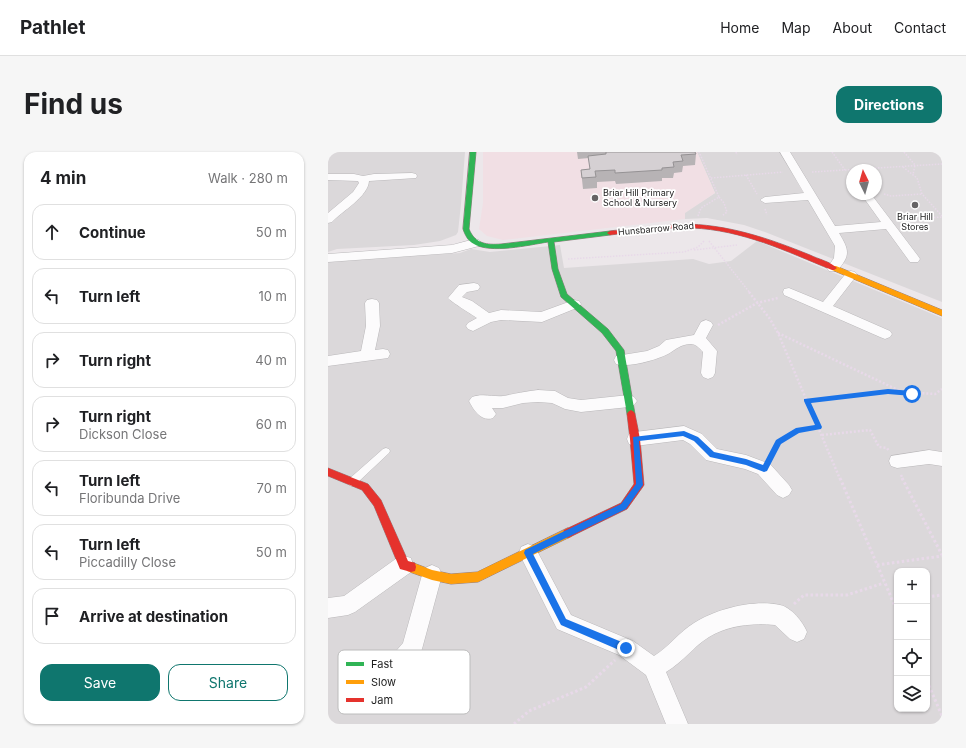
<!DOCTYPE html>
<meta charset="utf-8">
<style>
body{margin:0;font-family:Inter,sans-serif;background:#f6f6f6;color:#202124}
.controls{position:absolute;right:12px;bottom:12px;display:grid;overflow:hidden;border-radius:8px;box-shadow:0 1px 3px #0004}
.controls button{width:36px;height:36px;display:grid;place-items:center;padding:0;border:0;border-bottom:1px solid #e0e0e0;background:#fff;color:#202124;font:20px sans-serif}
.compass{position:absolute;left:518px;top:12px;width:36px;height:36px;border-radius:50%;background:#fff;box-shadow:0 1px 3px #0004;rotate:355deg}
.stop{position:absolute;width:12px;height:12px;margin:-9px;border:3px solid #1a73e8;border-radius:50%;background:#fff}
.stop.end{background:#1a73e8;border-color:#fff;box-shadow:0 1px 4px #0008}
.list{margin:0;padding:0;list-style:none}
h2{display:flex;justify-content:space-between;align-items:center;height:52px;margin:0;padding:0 16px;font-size:17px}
h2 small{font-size:13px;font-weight:400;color:#757577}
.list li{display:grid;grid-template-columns:26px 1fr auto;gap:12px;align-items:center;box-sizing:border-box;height:56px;margin:0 8px 8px;padding:0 8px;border:1px solid #e0e0e0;border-radius:12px}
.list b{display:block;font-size:15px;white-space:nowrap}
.list p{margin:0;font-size:13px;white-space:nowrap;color:#757577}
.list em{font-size:13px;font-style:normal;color:#757577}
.actions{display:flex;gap:8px;padding:12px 16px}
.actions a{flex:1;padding:9px 0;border:1px solid #0f766e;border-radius:12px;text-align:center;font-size:14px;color:#0f766e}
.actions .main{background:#0f766e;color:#fff}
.icon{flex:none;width:22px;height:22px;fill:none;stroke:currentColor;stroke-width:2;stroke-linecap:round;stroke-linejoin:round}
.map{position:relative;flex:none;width:614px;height:572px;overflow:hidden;border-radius:12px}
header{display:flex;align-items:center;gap:24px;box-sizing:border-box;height:56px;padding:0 20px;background:#fff;border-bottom:1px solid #e0e0e0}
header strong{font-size:19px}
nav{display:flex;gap:22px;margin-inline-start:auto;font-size:14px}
.intro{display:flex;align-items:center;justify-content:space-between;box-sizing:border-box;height:96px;padding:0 24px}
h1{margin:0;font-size:28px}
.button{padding:10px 18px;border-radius:12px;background:#0f766e;color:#fff;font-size:14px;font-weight:700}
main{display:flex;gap:24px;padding:0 24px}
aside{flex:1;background:#fff;border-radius:12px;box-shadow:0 1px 3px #0004}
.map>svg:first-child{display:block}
.residential{fill:#dbd8da;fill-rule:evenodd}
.education{fill:#f1dfe4}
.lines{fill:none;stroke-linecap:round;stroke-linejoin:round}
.lane-casing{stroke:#bab8ba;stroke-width:1}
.street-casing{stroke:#bab8ba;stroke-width:1}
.fast-casing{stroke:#968084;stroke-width:1}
.slow-casing{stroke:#968084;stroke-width:1}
.jam-casing{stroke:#968084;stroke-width:1}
.path-far2{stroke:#e8d9e9;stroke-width:1.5;stroke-dasharray:1.5 1.5;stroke-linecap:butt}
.path-far1{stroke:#e8d9e9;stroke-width:2.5;stroke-dasharray:2 2;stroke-linecap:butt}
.path{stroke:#e8d9e9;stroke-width:3;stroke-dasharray:2.5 2.5;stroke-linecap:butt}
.lane{fill:#fcfbfc;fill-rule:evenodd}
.street{fill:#fcfbfc;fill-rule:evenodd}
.fast{fill:#30b455;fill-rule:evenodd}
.slow{fill:#ff9f0a;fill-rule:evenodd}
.jam{fill:#e5322d;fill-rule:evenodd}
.wall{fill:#b7b3b5}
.building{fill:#d5d0d3;stroke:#959294}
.route{fill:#1a73e8}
.poi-dot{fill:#666465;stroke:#fff;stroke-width:1.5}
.labels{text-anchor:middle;stroke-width:3.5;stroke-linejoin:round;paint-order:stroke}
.far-poi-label{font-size:9px;fill:#1e1e1e;stroke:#fff;text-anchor:start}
.far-street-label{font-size:9px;fill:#1e1e1e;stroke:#fff}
.key{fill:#fff;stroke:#bcbcbc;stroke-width:1}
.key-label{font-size:11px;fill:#1e1e1e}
</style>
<header>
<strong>Pathlet</strong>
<nav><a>Home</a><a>Map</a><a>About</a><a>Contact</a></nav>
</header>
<div class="intro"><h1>Find us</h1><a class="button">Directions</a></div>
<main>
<aside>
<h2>4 min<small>Walk · 280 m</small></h2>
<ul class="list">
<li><svg class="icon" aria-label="ahead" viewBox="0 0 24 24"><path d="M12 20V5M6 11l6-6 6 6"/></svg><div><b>Continue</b></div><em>50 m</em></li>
<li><svg class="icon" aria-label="left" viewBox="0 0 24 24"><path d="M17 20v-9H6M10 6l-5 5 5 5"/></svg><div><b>Turn left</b></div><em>10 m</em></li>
<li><svg class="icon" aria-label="right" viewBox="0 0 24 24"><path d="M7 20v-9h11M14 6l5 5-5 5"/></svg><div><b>Turn right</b></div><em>40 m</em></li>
<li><svg class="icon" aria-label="right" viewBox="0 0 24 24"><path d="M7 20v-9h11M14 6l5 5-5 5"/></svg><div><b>Turn right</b><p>Dickson Close</p></div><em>60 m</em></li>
<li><svg class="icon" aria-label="left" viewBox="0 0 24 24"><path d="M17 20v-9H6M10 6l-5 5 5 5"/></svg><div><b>Turn left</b><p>Floribunda Drive</p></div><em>70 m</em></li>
<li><svg class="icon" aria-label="left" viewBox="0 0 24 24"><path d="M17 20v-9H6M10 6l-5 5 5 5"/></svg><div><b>Turn left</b><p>Piccadilly Close</p></div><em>50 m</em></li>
<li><svg class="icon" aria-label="arrive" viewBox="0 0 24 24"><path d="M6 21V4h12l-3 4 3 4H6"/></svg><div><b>Arrive at destination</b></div></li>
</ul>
<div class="actions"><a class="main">Save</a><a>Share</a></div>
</aside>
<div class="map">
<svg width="614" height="572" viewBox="0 0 614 572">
<rect width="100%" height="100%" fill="#ece7ea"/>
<path class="residential" d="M0,0H137L133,52L130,80L128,83L112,89L86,93L9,97L0,100Z
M369,0H614V150L437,80L416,73L379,66L357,67L356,61L387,41ZM524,18H548V42H524Z
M429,89L614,166V572H0V110L132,101L143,97L162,100L232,93L236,116L365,107L381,112L403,109ZM569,419H599V557H569Z"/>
<path class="education" d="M155,0H369L387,41L357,61V67L175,88L159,84L151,77L155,51Z"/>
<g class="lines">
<defs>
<path id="lane" d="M58,296L61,297L62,299L61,301L27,333L24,334L21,333L20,330L21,327L55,297Z"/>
<path id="street" d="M452,0H462L507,74L553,70L533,42H543L590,104L592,107L590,110H582L558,77L511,81C521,98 523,103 509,119H501L499,116L506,106L507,94L480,48L437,51L432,48L437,45L476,41Z
M84,21L88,22L89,24L88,26L41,29C40,45 14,59 4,70L0,71V61L25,40L31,31L30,29L0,28V22H26L35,24L46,22Z
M147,87L151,88L153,91L151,94L124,101L0,110V102L124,93Z
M523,119L527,120L529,123L505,154L562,179L564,182L562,185L557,187L552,185L456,143L455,140L456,137L461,136L495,150L519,120Z
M146,131L150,132L152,135L150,138L139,140L134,145L144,149L161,161L173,158L213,160L246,148L251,149L253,152L251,155L214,170L173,168L163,170L145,179L140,177L138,174L140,171L149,166C143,162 122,149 120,146L131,133Z
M44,147L49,148L51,151L52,174L47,198L55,197L60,198L62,202L60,206L0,214V204L33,199L38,174L37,151L39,148Z
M378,168L383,170L385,173L378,186L389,199L387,221L385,225L380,227L375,225L373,221L375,200C371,196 368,192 363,192C353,192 347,198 340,202C328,208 301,216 288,212L286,208L288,204L319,199L331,194L338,188L366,183L373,170Z
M210,238L227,239L240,246L253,248L301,243L306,245L309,249L306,253L301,255L253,260L237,257L224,251L210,250L195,251L175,256H164L168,262L165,266C154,270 146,259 141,249L144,245C154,241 165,245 175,244C187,242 198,239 210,238Z
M356,274L374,282L389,297L418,303L442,312L461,333L464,338L461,343L455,346L449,343L430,322L417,317L378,308L362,292L355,288L307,294L301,292L299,287L301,282L307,280Z
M601,298L614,300V314L601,312L569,316L563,314L561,309L563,304Z
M200,392L207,395L243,463L305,489L326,504C341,495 351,480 366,471C388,457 426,447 452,453C463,455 475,470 479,480L476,487L469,490L462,487L447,473C425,471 401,473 381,485C366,494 355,510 338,520L360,572H338L318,523L291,503L229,477L191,401L193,395Z
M76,404L83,406L85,413L83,420L27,460L20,463L0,466V446L16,444L69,406Z
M104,413L111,416L114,423L94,497C90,508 80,519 69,524L62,520L58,513L62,506L75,491L94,423L97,416Z"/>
<path id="fast" d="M142,0H148L141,77C147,92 159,93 173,92L282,79L285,81L282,83L226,90L230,117L239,142L280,177L296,198L307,262L306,264H300L299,262L288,199L274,181L233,145L224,117L220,90C201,93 163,102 146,92C140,89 137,83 135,77Z"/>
<path id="slow" d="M504,114H508L614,158V164L504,118Z
M240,376L244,378L245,381L244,384L150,430L123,432L104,428L79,419L78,415L79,411L83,410L104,418L123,422L149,420Z"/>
<path id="jam" d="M354,72C399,72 440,86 482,103C490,107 503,110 509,116L506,118H504C458,99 414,78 364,76C337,75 309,80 282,83L279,81L282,79Z
M303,258L306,260L307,262L312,287L316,333L314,336L299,357L244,384L240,386L236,384L235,381L236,378L293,351L306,332L302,287L299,262L300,260Z
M0,316L40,332L53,348L80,409L87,411L88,415L87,419L83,420L72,417L46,354L34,338L0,324Z"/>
</defs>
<use href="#lane" class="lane-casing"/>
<use href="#street" class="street-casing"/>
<use href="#fast" class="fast-casing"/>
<use href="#slow" class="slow-casing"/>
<use href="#jam" class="jam-casing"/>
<path class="path-far2" d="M408,0L409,3
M504,0L517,18
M576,0L587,13L585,23
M575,15L589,26L594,42L614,64
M484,20L614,12
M418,23L429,42
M383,26L455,20
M556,42L563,44L594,42
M391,45L396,51L399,60L394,64
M437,57L439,63
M370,64L373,56L391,45L371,0
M573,68L614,65
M381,89L422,141
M366,98L409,93
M240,107L356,100L370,95L377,88"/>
<path class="path-far1" d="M421,140L442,167L450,181L512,327
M390,173L429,151L450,146
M450,181L572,239
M479,249L560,239L607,242L614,237
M494,283L542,278L551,295L559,296L561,299
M442,305L450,290L470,278L491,275
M573,323L575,327"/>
<path class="path" d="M512,326L569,459
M574,326L614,403
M549,413L614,404
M599,445L614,443
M466,452L476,443H519L556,431
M599,529L614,564
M186,572L201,559L258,535L287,508"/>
<use href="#lane" class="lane"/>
<use href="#street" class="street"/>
<use href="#fast" class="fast"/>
<use href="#slow" class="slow"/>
<use href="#jam" class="jam"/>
</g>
<path class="wall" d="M249,0H367L368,2L367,13L355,14L354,20L346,21L345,26H334V29L288,32L287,29L269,30V36L255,37L253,18L262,17L261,6L250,7Z"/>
<path class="building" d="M278,0H367L368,2L353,3L355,9L345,10L346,15L334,16V18L287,21V18L267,19L268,25L254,26L253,18L262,17L260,4L278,2Z"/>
<path class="route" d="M560,237L584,239L587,242L584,244L560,242L483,251L494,275L493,277L471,281L453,292L439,319L436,320L418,313L382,305L366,289L355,284L311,289L315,333L298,357L205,402L238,467L301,493L303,496L301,499L298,501L233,473L196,401L197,398L293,352L308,332L305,285L356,279L370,285L386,300L418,307L435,313L448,288L468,276L487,273L476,249V247Z"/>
<g class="poi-dot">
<circle cx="267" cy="46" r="4"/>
<circle cx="587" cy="53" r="4"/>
</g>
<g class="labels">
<g class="far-poi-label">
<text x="275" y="44">Briar Hill Primary<tspan x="275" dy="10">School &amp; Nursery</tspan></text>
<text x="587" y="68" text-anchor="middle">Briar Hill<tspan x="587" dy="10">Stores</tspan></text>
</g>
<g class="far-street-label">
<text transform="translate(328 77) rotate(-5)" y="3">Hunsbarrow Road</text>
</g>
</g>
<rect x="10" y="498" width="132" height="64" rx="6" class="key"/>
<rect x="18" y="510" width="18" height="4" fill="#30b455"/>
<rect x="18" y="528" width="18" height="4" fill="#ff9f0a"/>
<rect x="18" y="546" width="18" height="4" fill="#e5322d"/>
<g class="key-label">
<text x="43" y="516">Fast</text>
<text x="43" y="534">Slow</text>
<text x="43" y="552">Jam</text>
</g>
</svg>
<div class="controls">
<button>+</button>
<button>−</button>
<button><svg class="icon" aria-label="locate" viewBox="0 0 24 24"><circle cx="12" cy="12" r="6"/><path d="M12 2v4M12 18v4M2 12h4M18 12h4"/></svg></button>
<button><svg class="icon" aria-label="layers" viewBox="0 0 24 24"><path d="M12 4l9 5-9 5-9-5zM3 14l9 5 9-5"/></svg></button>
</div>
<svg class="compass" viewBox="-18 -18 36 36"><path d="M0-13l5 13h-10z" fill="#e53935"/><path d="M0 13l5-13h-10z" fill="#757577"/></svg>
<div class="stop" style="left:584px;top:242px"></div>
<div class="stop end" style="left:298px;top:496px"></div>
</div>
</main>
